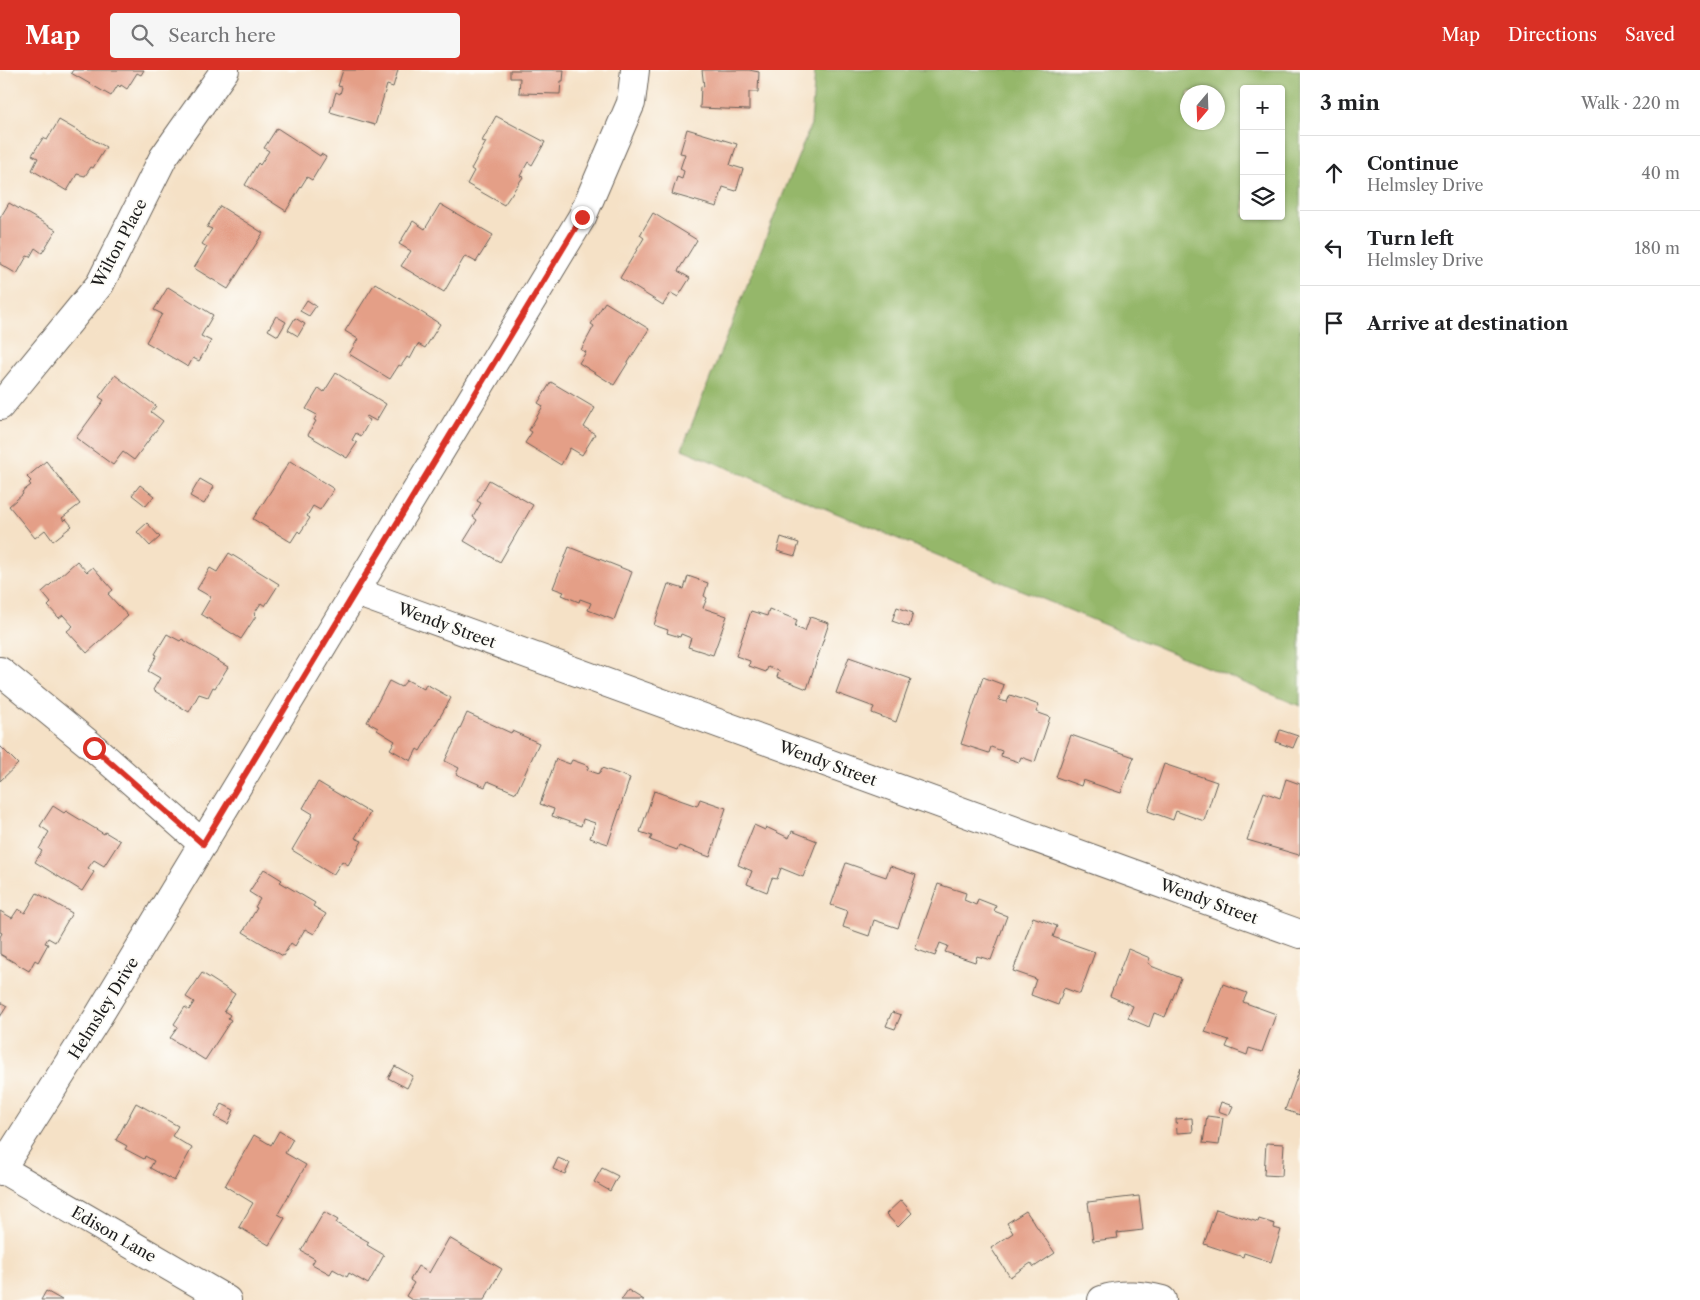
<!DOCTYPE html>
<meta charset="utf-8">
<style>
body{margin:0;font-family:"Libre Caslon Text",serif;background:#f6f6f6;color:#202124}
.controls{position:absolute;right:15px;top:15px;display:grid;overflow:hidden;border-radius:5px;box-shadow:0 1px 4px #0004}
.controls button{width:45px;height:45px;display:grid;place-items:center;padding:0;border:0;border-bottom:1px solid #e0e0e0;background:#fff;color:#202124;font:25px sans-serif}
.compass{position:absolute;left:1180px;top:15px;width:45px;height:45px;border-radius:50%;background:#fff;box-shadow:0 1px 4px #0004;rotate:199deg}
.stop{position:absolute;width:15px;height:15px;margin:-11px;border:4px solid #d93025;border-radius:50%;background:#fff}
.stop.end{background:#d93025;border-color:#fff;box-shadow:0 1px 5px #0008}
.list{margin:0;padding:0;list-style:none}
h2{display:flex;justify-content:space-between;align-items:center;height:65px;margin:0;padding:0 20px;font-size:21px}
h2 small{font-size:16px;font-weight:400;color:#757577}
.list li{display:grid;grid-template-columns:32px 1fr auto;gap:15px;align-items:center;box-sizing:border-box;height:75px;padding:0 20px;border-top:1px solid #e0e0e0}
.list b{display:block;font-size:19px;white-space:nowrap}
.list p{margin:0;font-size:16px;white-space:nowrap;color:#757577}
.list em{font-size:16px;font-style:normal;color:#757577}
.icon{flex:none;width:28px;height:28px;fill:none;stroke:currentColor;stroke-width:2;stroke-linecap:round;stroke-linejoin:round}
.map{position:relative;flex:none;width:1300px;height:1230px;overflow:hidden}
header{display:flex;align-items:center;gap:30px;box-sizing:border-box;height:70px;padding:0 25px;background:#d93025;color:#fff}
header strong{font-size:24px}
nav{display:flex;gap:28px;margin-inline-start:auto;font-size:18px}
.search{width:350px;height:45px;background:#f6f6f6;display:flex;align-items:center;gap:12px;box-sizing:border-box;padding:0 18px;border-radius:5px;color:#757577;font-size:19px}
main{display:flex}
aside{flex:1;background:#fff}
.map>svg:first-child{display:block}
.forest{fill:#95b76b;stroke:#586a44;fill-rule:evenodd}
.building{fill:#e49f87}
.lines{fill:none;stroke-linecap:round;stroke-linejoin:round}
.minor-casing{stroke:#686158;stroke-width:30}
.minor{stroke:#fff;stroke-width:28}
.route{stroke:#d93025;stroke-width:6}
.labels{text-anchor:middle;stroke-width:4;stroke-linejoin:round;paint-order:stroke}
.street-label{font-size:16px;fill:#1c1c1c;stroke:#fdfcf7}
</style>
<header>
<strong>Map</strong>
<div class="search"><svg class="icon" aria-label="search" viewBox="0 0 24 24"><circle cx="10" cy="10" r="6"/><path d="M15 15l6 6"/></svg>Search here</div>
<nav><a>Map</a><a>Directions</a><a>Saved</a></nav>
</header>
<main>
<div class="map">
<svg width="1300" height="1230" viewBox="0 0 1300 1230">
<rect width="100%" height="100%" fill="#fdfcf7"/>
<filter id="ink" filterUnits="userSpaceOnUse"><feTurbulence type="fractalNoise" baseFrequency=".02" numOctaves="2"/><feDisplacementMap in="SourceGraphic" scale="10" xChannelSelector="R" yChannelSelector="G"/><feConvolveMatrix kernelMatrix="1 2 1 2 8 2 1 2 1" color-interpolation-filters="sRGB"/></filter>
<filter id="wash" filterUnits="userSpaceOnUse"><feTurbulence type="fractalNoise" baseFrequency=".0096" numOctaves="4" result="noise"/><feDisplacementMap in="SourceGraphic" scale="20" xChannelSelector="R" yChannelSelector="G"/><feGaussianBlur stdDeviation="1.12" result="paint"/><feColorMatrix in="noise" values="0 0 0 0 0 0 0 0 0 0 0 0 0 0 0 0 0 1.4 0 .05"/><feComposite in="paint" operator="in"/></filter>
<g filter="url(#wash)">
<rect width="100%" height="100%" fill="#f5e1c6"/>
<path class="forest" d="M815,0H1300V636L682,379L811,54ZM1244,19H1281V146H1244ZM1188,22H1218V52H1188Z"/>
<g id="blocks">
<path class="building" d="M73,0H144L141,5L137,3L127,19L121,15L120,17L118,15L111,26L71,3Z
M343,0H398L393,17L387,15L375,55L330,42L336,22L340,24L342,17L338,16Z
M510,0H564L563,11H561L560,24L519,23L520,8H510Z
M702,0H749L759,2L758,22H749V40L700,38L701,16L704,17Z
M496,46L545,72L532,95L528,92L520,106L523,107L504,135L467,114L474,101L471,99L486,72L482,71Z
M59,50L106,77L93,98L91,97L85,106L77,104L67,121L32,100L38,88L32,85L43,68L47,70Z
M277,58L320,86L321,84L326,87L312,110L307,107L286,141L245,115L258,93L260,95L269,81L264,78Z
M687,59L737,74L730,95L743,99L736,121L723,117L717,137L672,124L677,107L682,109L684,101L680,99L685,84L680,83Z
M9,133L56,160L42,183L35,178L30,187L27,186L17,204L0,194V148Z
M440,134L493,165L476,192L465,186L444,222L401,196L411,181L399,174L413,151L425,159Z
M220,136L263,163L228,219L194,198L207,177L202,174L212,159L207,157Z
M653,143L697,170L678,201L690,208L678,227L671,223L663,235L620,208L644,168L640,165Z
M375,213L440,254L425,278L418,274L410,289L407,287L401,296L399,295L390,309L349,284L358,269L345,261Z
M168,217L213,245L201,266L211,271L199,291L193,288L188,297L146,272L162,244L154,240Z
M307,230L316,236L309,246L300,241Z
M605,232L649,259L614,315L579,293L586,282L581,280L594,256L591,254Z
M276,246L286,252L278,266L268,260Z
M295,248L305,254L298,266L288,260Z
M336,303L386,334L376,351L367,346L366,348L370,350L361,366L356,363L352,370L357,373L347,388L308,365L316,351L314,350L317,345L306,339L319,318L324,322Z
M115,305L156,336L151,342L163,351L134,390L123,382L113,395L76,368L104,330L99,327Z
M551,312L595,338L584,357L595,364L582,385L570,378L561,395L525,373L532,362L529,360L543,336L538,333Z
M46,391L80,434L62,448L64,451L66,449L72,456L53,471L45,460L35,468L9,436L23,424L22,422L31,415L29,413L31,411L27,407Z
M290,391L334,419L320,440L313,436L307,446L310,448L300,463L298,461L291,472L253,449Z
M200,409L214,417L204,434L190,426Z
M489,410L533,435L500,492L464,471L477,450L473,447L481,433L477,431Z
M140,415L154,426L146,436L132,425Z
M147,453L160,467L150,476L137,462Z
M781,467L799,473L795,486L777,481Z
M569,477L632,502L614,550L588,540L591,533L580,529L579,532L562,525L564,522L553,518Z
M229,483L279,514L265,536L261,533L254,544L256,546L241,569L201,544L211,527L197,519L210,498L217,502Z
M77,491L87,502L93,497L113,520L108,524L128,546L87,583L67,561L73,556L63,545L59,548L48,536L51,533L42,522Z
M688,506L708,513L704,526L707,528L703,538L727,546L713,585L688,577L691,568L681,564L680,567L667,563L668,560L654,555L668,514L684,519Z
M897,537L913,543L909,557L892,551Z
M769,539L797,550L795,557L805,561L810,547L829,553L807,619L777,607L779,601L768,597L766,602L749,596L750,591L736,586L751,541L767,546Z
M167,564L180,571L182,569L228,597L215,618L213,617L208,627L199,624L189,642L153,620L160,608L148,601L157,585L155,584Z
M849,587L911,609L896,652L872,643L874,637L836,623Z
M983,607L1004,615L999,630L1007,632L1010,625L1039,635L1036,642L1050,647L1035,692L1021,687L1019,692L1001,686L1002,681L991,677L989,683L961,674Z
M407,610L424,619L426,614L451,628L420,681L417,679L411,691L390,679L395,671L377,660L378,658L367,652L389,611L401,617Z
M467,643L511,663L512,661L539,673L516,723L488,711L485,717L456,704L459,698L445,691Z
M1280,660L1298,666L1293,678L1276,672Z
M1071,665L1134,687L1121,723L1083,710L1081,716L1056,707Z
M0,676L18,694L0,711Z
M556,689L570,694L572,690L589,696L587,700L599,704L602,698L630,708L608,774L590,768L595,753L583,749L581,756L552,746L554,739L540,734Z
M1164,694L1217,712L1204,751L1176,741L1173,750L1148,741Z
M1286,709L1300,714V781L1299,785L1247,770L1264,722L1280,728Z
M318,712L370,743L355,768L362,771L348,795L342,791L333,805L292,780L313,744L303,738Z
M654,721L697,736L700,729L726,738L710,787L679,776L677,780L650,770L652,766L640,762Z
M53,736L64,743L66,741L104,764L105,762L120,771L104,796L94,790L88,798L94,802L82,821L35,792L42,781L39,779L49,762L40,756Z
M754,755L765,760L766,757L789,768L792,761L817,771L803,807L781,798L777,809L772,808L767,822L747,814L752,801L738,795Z
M846,793L886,807L890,796L916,805L898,858L874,850L869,866L843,857L848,841L831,835Z
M264,799L282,810L280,812L315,833L313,836L326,844L314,864L305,859L295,876L291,873L283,886L243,862L257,838L255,837L260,829L249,822Z
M938,814L966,823L964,830L976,835L978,829L996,836L994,841L1007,846L991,890L977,886L975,892L945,882L948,876L940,873L935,886L915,879Z
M37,823L72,843L55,872L48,868L45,873L48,874L38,892L35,890L29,901L0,884V867L2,863L0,862V841L12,848L18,839L25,843Z
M1033,847L1057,856L1053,867L1095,882L1080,924L1064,918L1058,935L1031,925L1036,909L1013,901Z
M1128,879L1150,888L1148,893L1151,895V896L1181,908L1165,947L1154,943L1149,957L1128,948L1133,936L1110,926Z
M202,903L235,924L224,941L230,945L228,948L231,950L205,990L170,968L178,957L174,954L185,937L189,940L194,932L186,927Z
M1223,914L1247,923L1243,932L1276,944L1262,982L1249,978L1247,985L1226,977L1229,970L1205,962Z
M0,932L7,936L0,947Z
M892,942L901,945L895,959L886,956Z
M395,996L413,1006L407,1018L388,1008Z
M1300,999V1045L1285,1040Z
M1221,1032L1233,1036L1229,1045L1218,1041Z
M136,1033L178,1056L172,1066L192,1078L174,1111L150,1098L154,1091L145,1086L144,1089L125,1079L127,1076L116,1070Z
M222,1034L234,1040L228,1054L215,1047Z
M1207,1046L1223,1048L1219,1075L1203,1073Z
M1192,1048L1193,1062L1177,1063L1176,1049Z
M279,1061L293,1069L285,1083L306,1095L278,1144L285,1148L269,1175L239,1157L253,1133L225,1116L254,1065L271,1075Z
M1266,1073L1284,1074L1282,1106L1264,1105Z
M558,1088L570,1093L565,1104L553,1099Z
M602,1098L618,1106L610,1121L594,1112Z
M1139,1126L1143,1160L1117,1163L1118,1168L1093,1171L1088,1132Z
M901,1130L912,1143L898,1157L886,1144Z
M1216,1139L1258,1152L1259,1149L1275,1154L1274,1158L1281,1160L1271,1192L1244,1183L1243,1187L1204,1174Z
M1026,1141L1055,1183L1034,1197L1031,1193L1010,1207L991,1178L1013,1163L1007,1153Z
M324,1142L338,1150L336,1153L369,1172L367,1175L384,1185L368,1214L349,1203L347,1207L333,1199L330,1204L312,1194L315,1189L301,1181Z
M449,1168L502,1199L484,1230H412L406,1226L414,1213L410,1210L418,1196L429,1203Z
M628,1220L644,1230H621Z
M46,1221L62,1230H41Z"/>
</g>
</g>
<g filter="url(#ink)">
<use href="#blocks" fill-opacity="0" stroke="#686158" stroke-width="1"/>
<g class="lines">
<defs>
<path id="minor" d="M0,336L100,214L163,88L225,0
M356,522L1300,864
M0,601L94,678L203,774
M0,1098L227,1230
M0,1101L96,950L582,147L631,33L635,0
M1102,1230C1120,1223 1144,1225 1162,1230"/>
</defs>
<use href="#minor" class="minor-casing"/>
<use href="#minor" class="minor"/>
</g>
</g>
<g class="lines" filter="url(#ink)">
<path class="route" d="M94,678L203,774L582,147"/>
</g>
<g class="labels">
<g class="street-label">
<text transform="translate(119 173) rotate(-62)" y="6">Wilton Place</text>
<text transform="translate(447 555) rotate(20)" y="6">Wendy Street</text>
<text transform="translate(828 693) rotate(20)" y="6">Wendy Street</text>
<text transform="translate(1209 831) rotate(20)" y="6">Wendy Street</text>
<text transform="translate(103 938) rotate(-58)" y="6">Helmsley Drive</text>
<text transform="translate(114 1164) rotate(30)" y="6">Edison Lane</text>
</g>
</g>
</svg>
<div class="controls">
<button>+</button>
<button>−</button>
<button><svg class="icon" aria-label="layers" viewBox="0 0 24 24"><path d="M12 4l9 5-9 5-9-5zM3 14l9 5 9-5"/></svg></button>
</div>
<svg class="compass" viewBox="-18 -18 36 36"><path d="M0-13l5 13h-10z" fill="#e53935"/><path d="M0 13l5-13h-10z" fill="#757577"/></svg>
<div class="stop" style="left:94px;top:678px"></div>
<div class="stop end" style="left:582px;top:147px"></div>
</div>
<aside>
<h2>3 min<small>Walk · 220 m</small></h2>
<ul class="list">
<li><svg class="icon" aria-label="ahead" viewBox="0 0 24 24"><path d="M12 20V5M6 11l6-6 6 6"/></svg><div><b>Continue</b><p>Helmsley Drive</p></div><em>40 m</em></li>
<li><svg class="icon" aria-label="left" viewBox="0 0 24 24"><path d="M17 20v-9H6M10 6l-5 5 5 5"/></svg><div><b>Turn left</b><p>Helmsley Drive</p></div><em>180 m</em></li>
<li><svg class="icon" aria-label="arrive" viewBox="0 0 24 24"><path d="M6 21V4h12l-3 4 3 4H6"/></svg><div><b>Arrive at destination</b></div></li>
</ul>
</aside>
</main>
